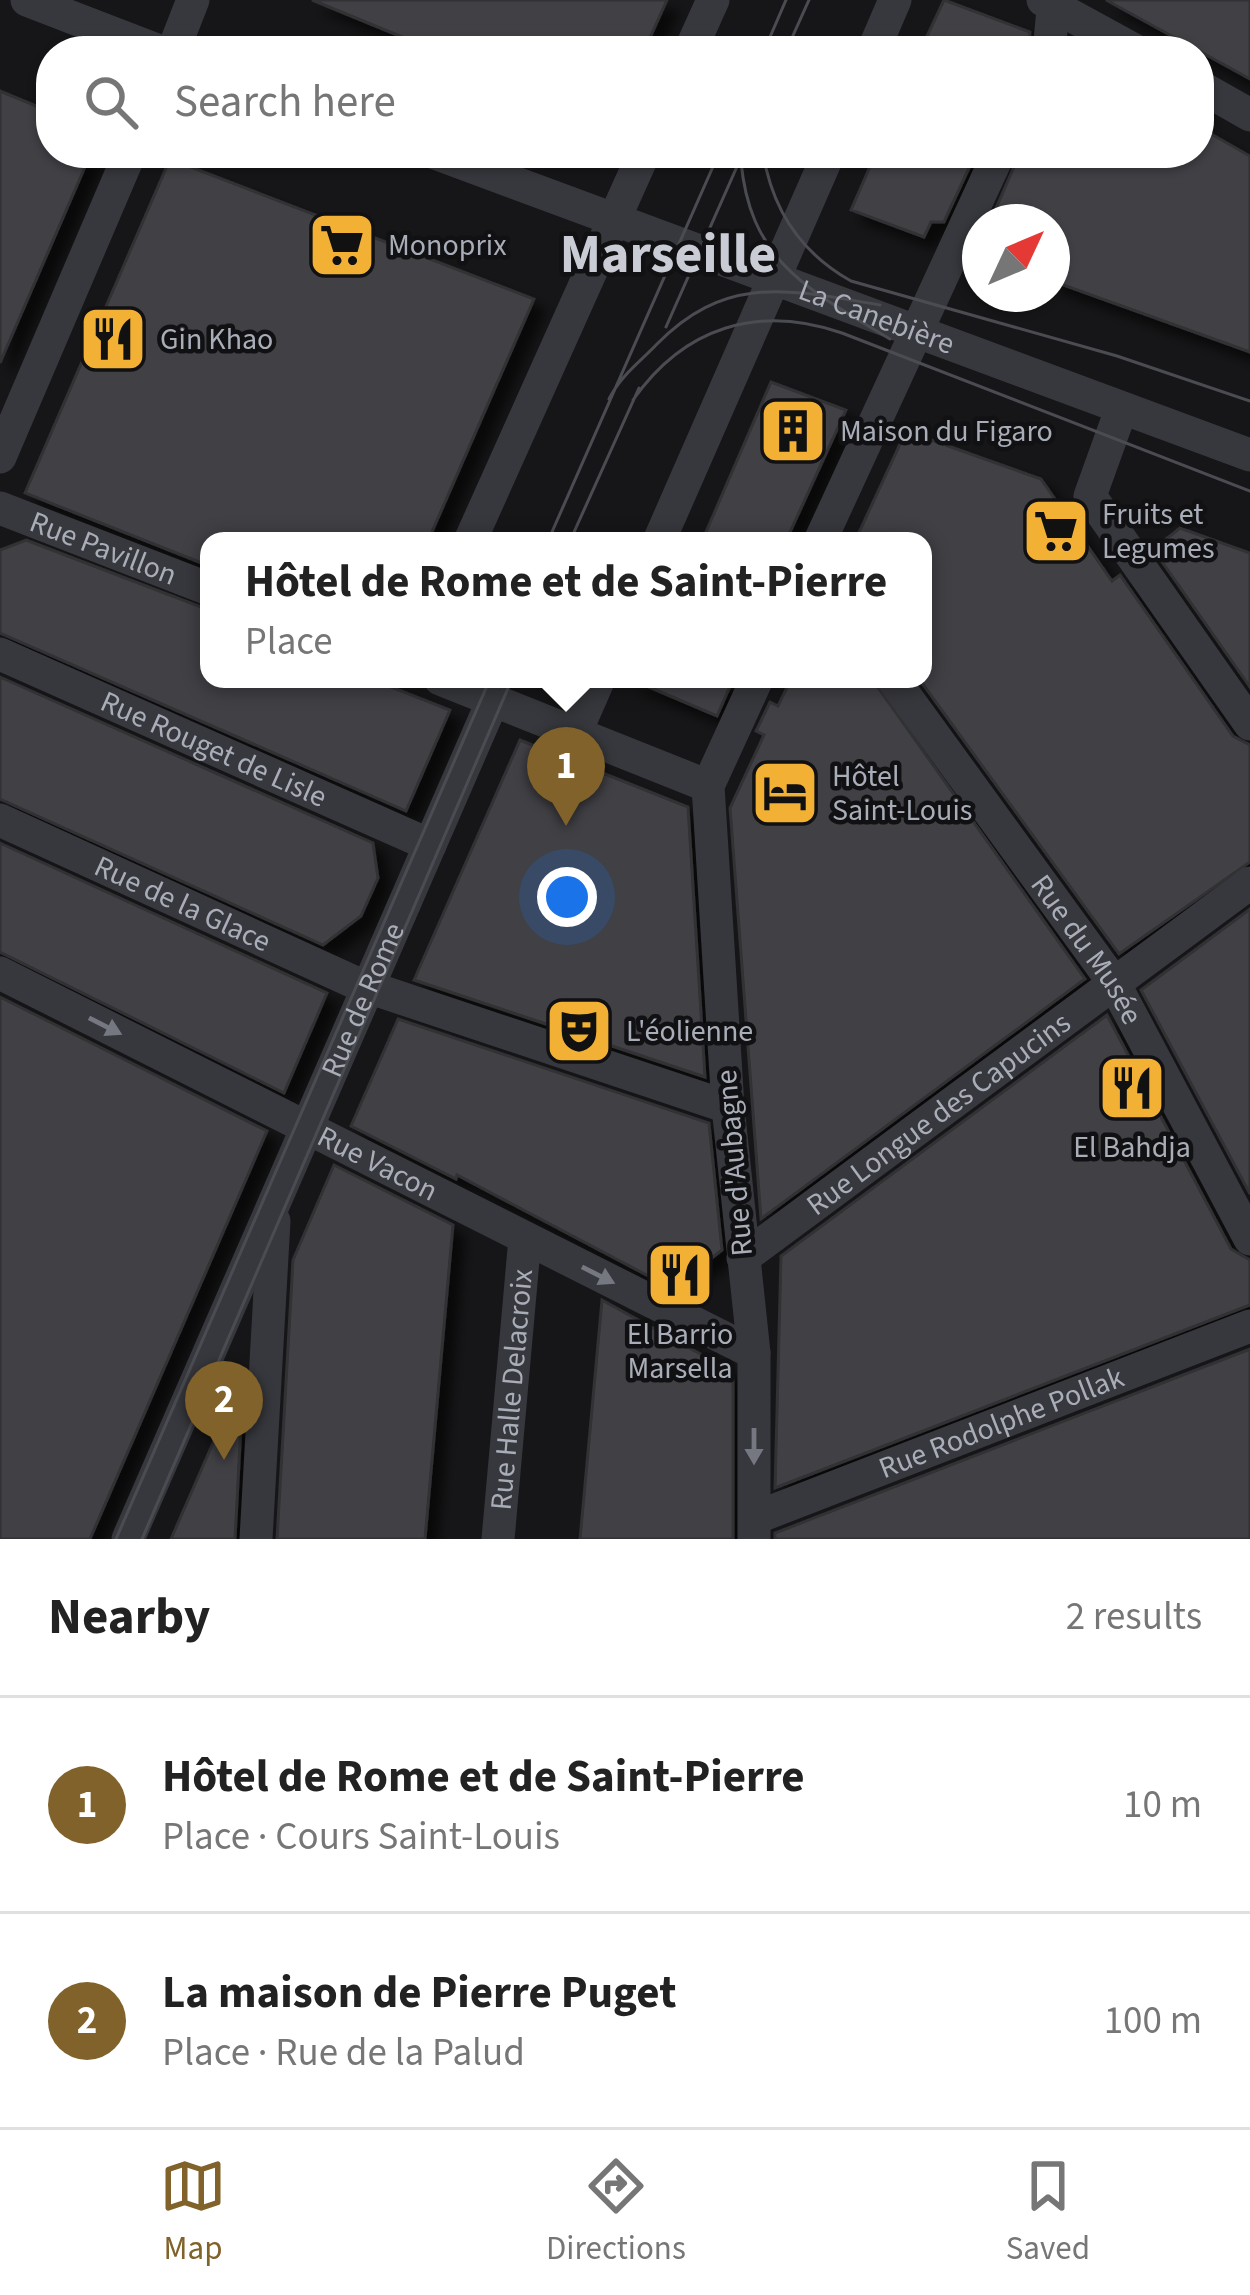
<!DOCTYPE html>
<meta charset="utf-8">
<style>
body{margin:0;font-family:"Source Sans 3",sans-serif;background:#f6f6f6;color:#222}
.compass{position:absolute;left:962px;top:204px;width:108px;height:108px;border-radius:50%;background:#fff;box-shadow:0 3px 9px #0004;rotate:46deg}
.you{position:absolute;left:567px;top:897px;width:42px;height:42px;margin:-30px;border:9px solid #fff;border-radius:50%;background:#1a73e8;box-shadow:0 0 0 18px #1a73e833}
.badge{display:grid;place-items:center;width:78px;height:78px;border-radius:50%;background:#80622a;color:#fff;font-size:39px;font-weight:700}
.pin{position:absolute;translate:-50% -99px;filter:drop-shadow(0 3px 6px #0008)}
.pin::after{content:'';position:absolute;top:63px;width:42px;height:36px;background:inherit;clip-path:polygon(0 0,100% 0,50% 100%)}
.popup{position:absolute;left:200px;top:532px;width:732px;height:156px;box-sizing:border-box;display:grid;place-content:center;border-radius:24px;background:#fff;filter:drop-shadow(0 3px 9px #0005);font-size:39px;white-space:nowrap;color:#767676}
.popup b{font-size:45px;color:#222}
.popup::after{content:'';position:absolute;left:50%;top:100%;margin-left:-24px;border:24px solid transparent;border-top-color:#fff}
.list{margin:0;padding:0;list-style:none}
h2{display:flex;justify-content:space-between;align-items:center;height:156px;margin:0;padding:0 48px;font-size:51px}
h2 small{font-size:39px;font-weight:400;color:#767676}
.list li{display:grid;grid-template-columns:78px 1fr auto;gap:36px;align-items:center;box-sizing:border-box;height:216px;padding:0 48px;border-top:3px solid #e0e0e0}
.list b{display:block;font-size:45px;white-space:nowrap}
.list p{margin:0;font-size:39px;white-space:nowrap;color:#767676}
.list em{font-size:39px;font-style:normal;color:#767676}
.icon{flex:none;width:66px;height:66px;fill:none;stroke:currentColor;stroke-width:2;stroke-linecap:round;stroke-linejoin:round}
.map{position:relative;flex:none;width:1250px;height:1539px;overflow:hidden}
.search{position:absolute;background:#fff;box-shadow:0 3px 9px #0004;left:36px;right:36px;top:36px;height:132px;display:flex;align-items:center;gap:30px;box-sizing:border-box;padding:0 42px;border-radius:48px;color:#767676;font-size:45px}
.sheet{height:588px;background:#fff}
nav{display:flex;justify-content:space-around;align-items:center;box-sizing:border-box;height:168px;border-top:3px solid #e0e0e0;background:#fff;font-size:33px;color:#767676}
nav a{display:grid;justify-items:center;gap:6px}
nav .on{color:#80622a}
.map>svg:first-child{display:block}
.building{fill:#404145;stroke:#303034;stroke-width:3;filter:url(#shadow)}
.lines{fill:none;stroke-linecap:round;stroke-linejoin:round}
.street{stroke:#37383d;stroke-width:33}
.tram{stroke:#4a4c52;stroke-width:3}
.oneway{fill:#757881}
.labels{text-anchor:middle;stroke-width:9;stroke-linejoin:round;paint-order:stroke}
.poi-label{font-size:30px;fill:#a8adb8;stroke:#111113;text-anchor:start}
.street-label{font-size:30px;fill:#a8adb8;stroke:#111113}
.town-label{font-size:54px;font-weight:bold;fill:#c9ccd4;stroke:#111113}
</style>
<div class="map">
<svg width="1250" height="1539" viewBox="0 0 1250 1539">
<defs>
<filter id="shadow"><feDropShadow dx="11" dy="11" stdDeviation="6" flood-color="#0009"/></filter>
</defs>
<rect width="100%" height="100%" fill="#161618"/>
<path class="building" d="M312,0H667L644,51H436Z
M944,0L1030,32L1028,51H920Z
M1106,0H1250V79Z
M0,91L51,112V153H91L0,363Z
M1199,127L1250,156V352L1052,281V222H990L1020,153H1199Z
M876,153H976L944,222H931L924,237L851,210Z
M170,159L534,299L428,541H209V566L25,493Z
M771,382L846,410L786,541H702Z
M906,431L1041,479L1112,581L1120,575L1233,736L1250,745V862L1119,954L919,679L923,541H855Z
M1180,528L1250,553V687L1153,549Z
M26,540L209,610V679H371L450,710L406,811L0,633V550Z
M0,677L373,843L378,878L361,916L323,945L0,799Z
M630,679H719L731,684L717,716Z
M791,679H872L1085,979L761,1219L730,808L764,735L756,731L770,702L778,706Z
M520,740L688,807L705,1077L414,980Z
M0,843L327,993L284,1093L0,952Z
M1250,909V1194L1141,990Z
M0,997L267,1131L90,1539H0Z
M1107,1015L1231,1249L1250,1260V1305L775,1488L781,1256Z
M398,1019L709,1123L722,1250L673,1289L457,1175L456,1179L351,1126Z
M334,1165L453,1225L425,1539H277L293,1260Z
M602,1300L733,1372V1539H580Z
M1250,1349V1539H775V1533Z
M223,1420L241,1425L235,1539H171Z"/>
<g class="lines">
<g class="street">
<path d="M27,0L159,51"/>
<path d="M1043,0L1136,51"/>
<path d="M173,51L193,0"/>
<path d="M690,51L713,0"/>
<path d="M873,51L895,0"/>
<path d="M1049,51L1054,0"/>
<path d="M1199,86L1250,115"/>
<path id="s1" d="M435,153L1250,455"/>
<path d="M1117,421L1090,496L1250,724"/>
<path d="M0,457L130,153"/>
<path id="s2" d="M0,508L209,589"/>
<path d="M470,541L644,153"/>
<path d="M659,541L829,153"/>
<path d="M820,541L999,153"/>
<path id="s3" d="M0,654L430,845"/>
<path d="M440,679L708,786"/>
<path id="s4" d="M893,679L1114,983L1250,1239"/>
<path d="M575,734L599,679"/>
<path id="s5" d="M0,820L356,983L728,1107"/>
<path id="s6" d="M0,973L754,1353"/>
<path id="s7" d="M743,1258L1250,883"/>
<path id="s8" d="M755,1518L1250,1326"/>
<path id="s9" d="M128,1539L493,700"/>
<path d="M256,1539L274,1221"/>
<path id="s10" d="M498,1539L525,1238"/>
<path d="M754,1539V1353L728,1107L708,786L757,679"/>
</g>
<path class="tram" d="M764,51L786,0
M786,51L809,0
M763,153C772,209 801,253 851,281L1117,356L1250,401
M741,161C750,263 811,291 890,339
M666,327L743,153
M609,399C621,375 640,362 657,344C727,273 790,290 880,305
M633,400C684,327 758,304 842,333L1250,491
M548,541L719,153
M570,541L639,388
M116,1539L490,679
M142,1539L512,679"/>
</g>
<defs><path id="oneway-solid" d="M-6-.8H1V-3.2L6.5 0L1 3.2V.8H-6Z" transform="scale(3)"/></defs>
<g class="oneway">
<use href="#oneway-solid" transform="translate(105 1026) rotate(27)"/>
<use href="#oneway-solid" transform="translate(598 1275) rotate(27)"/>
<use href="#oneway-solid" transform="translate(754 1446) rotate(90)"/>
</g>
<defs>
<symbol id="supermarket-square" viewBox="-11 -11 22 22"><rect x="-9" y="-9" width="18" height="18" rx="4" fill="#f2b134" stroke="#111113"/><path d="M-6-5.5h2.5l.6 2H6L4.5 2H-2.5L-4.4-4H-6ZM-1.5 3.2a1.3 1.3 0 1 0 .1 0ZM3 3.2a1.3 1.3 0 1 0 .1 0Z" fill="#111"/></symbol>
<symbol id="restaurant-square" viewBox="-11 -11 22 22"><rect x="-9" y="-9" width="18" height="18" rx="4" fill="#f2b134" stroke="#111113"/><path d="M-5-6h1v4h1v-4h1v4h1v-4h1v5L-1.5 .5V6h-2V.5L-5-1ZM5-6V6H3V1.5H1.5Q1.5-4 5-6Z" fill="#111"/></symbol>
<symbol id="building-square" viewBox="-11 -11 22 22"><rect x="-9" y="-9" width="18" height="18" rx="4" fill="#f2b134" stroke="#111113"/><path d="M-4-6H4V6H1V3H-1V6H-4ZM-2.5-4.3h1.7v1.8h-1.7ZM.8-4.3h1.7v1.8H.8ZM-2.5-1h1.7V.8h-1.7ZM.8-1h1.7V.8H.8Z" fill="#111"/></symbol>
<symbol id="hotel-square" viewBox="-11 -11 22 22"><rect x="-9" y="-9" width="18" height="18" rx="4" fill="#f2b134" stroke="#111113"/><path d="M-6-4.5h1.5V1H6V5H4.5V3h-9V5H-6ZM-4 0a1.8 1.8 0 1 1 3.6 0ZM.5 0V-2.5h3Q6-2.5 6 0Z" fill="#111"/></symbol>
<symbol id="theatre-square" viewBox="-11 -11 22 22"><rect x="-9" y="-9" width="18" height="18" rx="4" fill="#f2b134" stroke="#111113"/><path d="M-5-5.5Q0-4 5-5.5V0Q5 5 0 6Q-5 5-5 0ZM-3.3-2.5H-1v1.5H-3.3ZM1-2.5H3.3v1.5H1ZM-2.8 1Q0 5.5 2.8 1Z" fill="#111"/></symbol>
</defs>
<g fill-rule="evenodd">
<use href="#supermarket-square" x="304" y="207" width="76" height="76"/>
<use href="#restaurant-square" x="75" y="301" width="76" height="76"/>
<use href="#building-square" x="755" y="393" width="76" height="76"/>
<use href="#supermarket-square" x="1018" y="493" width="76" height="76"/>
<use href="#hotel-square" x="747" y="755" width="76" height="76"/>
<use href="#theatre-square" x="541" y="993" width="76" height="76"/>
<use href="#restaurant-square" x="1094" y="1050" width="76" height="76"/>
<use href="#restaurant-square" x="642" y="1237" width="76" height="76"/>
</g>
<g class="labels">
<g class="poi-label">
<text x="388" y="255">Monoprix</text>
<text x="160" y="349">Gin Khao</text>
<text x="840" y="441">Maison du Figaro</text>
<text x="1102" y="524">Fruits et<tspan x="1102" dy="34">Legumes</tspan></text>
<text x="832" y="786">Hôtel<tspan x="832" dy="34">Saint-Louis</tspan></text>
<text x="626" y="1041">L'éolienne</text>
<text x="1132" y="1157" text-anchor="middle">El Bahdja</text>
<text x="680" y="1344" text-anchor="middle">El Barrio<tspan x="680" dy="34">Marsella</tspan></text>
</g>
<g class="street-label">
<text dy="10" stroke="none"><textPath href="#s1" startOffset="471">La Canebière</textPath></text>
<text dy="10" stroke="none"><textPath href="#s2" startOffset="111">Rue Pavillon</textPath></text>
<text dy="10" stroke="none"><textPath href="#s3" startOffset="234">Rue Rouget de Lisle</textPath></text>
<text dy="10" stroke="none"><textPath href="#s5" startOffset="201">Rue de la Glace</textPath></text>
<text dy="10" stroke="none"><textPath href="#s4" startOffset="333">Rue du Musée</textPath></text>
<text dy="10" stroke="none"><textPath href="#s9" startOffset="588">Rue de Rome</textPath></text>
<text dy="10" stroke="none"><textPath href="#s7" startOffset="243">Rue Longue des Capucins</textPath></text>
<text dy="10" stroke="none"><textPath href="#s6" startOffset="423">Rue Vacon</textPath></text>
<text transform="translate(734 1163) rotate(-95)" y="10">Rue d'Aubagne</text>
<text dy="10" stroke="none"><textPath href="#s10" startOffset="150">Rue Halle Delacroix</textPath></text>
<text dy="10" stroke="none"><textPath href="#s8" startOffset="264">Rue Rodolphe Pollak</textPath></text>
</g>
<g class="town-label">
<text x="668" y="272">Marseille</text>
</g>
</g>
</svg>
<svg class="compass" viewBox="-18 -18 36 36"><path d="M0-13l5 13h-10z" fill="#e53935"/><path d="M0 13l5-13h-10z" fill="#767676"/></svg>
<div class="you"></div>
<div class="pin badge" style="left:566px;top:826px">1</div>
<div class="popup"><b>Hôtel de Rome et de Saint-Pierre</b>Place</div>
<div class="pin badge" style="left:224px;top:1460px">2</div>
<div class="search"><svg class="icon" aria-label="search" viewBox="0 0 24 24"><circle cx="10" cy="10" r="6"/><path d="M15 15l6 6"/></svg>Search here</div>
</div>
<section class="sheet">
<h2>Nearby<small>2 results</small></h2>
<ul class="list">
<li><span class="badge">1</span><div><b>Hôtel de Rome et de Saint-Pierre</b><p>Place · Cours Saint-Louis</p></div><em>10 m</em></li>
<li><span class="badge">2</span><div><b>La maison de Pierre Puget</b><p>Place · Rue de la Palud</p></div><em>100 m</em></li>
</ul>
</section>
<nav>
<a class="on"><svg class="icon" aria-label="map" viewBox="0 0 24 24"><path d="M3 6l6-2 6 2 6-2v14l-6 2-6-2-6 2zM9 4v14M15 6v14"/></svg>Map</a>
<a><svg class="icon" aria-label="directions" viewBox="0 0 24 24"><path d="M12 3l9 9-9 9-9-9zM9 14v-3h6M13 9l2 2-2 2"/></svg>Directions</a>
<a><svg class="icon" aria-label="saved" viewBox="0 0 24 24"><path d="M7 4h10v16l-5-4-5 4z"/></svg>Saved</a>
</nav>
